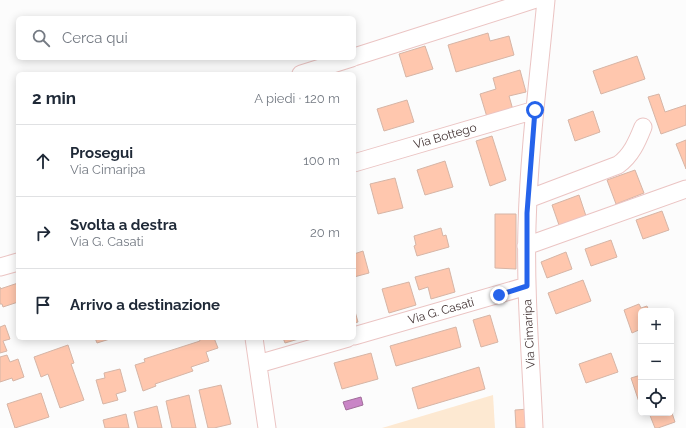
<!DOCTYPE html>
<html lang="it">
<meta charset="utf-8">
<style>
body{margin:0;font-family:Raleway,sans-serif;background:#f6f6f7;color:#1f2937}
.controls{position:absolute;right:12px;bottom:12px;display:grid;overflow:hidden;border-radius:6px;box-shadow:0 2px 10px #0003}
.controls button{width:36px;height:36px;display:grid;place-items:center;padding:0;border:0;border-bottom:1px solid #e0e1e3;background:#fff;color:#1f2937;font:20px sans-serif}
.stop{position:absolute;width:12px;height:12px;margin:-9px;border:3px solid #2563eb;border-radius:50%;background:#fff}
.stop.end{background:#2563eb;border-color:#fff;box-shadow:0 1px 4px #0008}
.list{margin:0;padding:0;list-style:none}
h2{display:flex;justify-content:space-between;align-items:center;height:52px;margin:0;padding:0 16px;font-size:17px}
h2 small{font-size:13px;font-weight:400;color:#747a83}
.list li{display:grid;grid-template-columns:26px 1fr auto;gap:12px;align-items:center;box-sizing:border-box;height:72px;padding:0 16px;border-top:1px solid #e0e1e3}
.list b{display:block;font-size:15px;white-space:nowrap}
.list p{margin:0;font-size:13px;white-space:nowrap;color:#747a83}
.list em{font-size:13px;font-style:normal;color:#747a83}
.icon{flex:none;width:22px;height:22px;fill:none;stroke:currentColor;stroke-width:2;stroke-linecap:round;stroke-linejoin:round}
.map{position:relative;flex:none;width:686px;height:428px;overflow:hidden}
.search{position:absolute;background:#fff;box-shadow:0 2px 10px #0003;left:16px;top:16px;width:340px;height:44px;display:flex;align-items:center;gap:10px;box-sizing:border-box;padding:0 14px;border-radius:6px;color:#747a83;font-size:15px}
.panel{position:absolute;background:#fff;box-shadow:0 2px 10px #0003;left:16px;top:72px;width:340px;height:268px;border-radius:6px}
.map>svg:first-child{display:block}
.green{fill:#fde9d2}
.water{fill:#c985c6;stroke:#a16d9a}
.building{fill:#ffc7ae;stroke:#d6b5a6}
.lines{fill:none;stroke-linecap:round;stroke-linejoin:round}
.minor-casing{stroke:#ebc4c3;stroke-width:19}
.minor{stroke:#fff;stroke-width:17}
.route{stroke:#2563eb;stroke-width:5}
.labels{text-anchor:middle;stroke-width:3.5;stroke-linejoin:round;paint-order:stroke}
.street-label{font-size:12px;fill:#443535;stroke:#fff}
</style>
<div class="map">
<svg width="686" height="428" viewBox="0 0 686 428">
<rect width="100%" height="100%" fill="#fcfcfc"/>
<path class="green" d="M493,395L495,428H382Z"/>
<path class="water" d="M361,397L363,405L346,410L343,402Z"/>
<path class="building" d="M488,33L490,41L509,36L514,55L456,72L448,45Z
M425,46L433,69L406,77L399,54Z
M637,56L645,79L601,94L593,71Z
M520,70L526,92L509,96L513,110L487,117L480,94L496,89L493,78Z
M659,94L665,112L686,105V125L661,134L648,97Z
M407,100L414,122L384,131L377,109Z
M593,111L600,132L575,141L568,120Z
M492,136L506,180L490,186L476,141Z
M686,140V169L676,144Z
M445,161L453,187L425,195L417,170Z
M635,170L644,193L616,204L607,180Z
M395,178L403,208L378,214L370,184Z
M579,195L586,216L559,225L552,205Z
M662,211L669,230L643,239L636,220Z
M495,214H516V269L495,268Z
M441,228L443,236L446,235L449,247L417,256L414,246L416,245L414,236Z
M611,240L617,257L591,266L585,249Z
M363,251L369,273L354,277V254Z
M566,252L572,269L547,278L541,262Z
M449,268L455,292L431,299L428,287L419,290L415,277Z
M583,280L591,301L556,314L548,293Z
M409,282L416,305L389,313L382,289Z
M18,283V302L3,307L2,304H0V287V289Z
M639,304L641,308L647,306L649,311H641V329L632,333L624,310Z
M354,308L358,322L354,323Z
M490,315L498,342L481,347L473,320Z
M5,325L10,339L3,341L7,351L0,353V327Z
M456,327L461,347L396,366L390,346Z
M95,338H113L97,343Z
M199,338H214L218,348L206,352L209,361L191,367L193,371L155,384L156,386L143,391L135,365L145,362L144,359L200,341Z
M283,338H302L285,343Z
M68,345L74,363L71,364L84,400L60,408L48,374L41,377L34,357Z
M371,353L378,379L342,389L334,363Z
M611,353L618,372L586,383L579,364Z
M7,355L10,362L18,359L24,377L13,381L12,378L0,382V357Z
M479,367L485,389L418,409L412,388Z
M120,369L126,391L116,394L118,400L103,404L96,380L105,378L104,373Z
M641,375V402H639L631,378Z
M221,385L231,424L214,428H208L199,390Z
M41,393L49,417L15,428L7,404Z
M189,395L196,428H172L166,401Z
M157,406L162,428H138L134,412Z
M529,409L530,428H516L515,410Z
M671,410L675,422L658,428H655L649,413H671Z
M126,414L129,428H105L103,420Z"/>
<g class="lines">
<defs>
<path id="minor" d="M354,57L533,0
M301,74L352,58
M354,163L535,110
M528,199L618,165C631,156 637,142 643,127
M526,246L686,189
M0,267L18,262
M354,336L527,286
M254,338L267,428
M258,364L348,338
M534,428C531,361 525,293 527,226C529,150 539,75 546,0"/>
</defs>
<use href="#minor" class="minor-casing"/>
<use href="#minor" class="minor"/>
</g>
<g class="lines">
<path class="route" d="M499,295L527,286V213L535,110"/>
</g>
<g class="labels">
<g class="street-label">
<text transform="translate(445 136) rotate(-16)" y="4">Via Bottego</text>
<text transform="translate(441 311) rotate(-16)" y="4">Via G. Casati</text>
<text transform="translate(529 334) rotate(-93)" y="4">Via Cimaripa</text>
</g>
</g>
</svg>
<div class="controls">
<button>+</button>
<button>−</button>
<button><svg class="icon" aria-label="locate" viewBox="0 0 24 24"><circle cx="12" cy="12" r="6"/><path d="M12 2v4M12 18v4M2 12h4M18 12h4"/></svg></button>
</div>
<div class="stop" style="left:535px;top:110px"></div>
<div class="stop end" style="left:499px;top:295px"></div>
<div class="search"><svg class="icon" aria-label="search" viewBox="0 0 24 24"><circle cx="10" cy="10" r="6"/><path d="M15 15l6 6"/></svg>Cerca qui</div>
<section class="panel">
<h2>2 min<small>A piedi · 120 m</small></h2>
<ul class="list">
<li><svg class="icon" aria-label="ahead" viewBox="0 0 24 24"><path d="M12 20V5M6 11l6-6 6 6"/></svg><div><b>Prosegui</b><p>Via Cimaripa</p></div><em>100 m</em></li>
<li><svg class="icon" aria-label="right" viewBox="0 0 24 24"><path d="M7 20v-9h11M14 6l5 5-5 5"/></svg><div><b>Svolta a destra</b><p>Via G. Casati</p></div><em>20 m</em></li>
<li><svg class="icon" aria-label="arrive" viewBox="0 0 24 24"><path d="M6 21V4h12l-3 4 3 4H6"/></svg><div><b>Arrivo a destinazione</b></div></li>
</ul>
</section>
</div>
